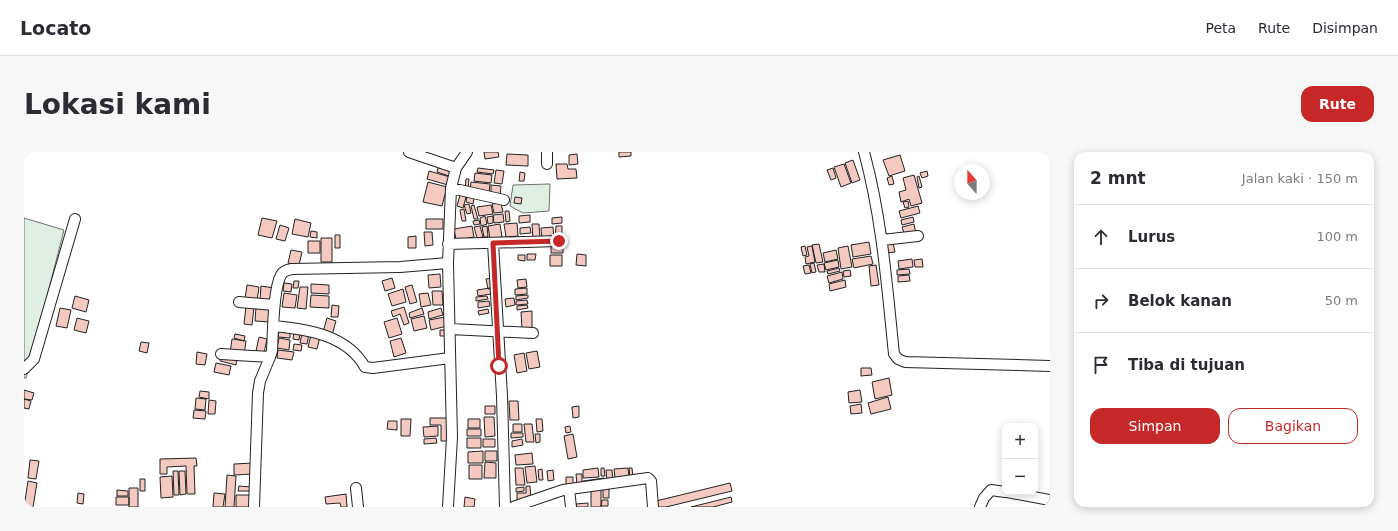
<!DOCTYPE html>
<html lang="id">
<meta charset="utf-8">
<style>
body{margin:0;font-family:"DejaVu Sans",sans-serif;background:#f7f7f7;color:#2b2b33}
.controls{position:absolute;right:12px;bottom:12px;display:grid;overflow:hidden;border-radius:8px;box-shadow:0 2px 10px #0003}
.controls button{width:36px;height:36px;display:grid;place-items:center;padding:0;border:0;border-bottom:1px solid #e1e1e2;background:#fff;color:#2b2b33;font:20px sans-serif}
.compass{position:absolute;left:930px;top:12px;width:36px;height:36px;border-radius:50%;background:#fff;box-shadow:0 2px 10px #0003;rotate:339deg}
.stop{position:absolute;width:12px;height:12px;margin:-9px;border:3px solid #c62828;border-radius:50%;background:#fff}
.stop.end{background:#c62828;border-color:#fff;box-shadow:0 1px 4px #0008}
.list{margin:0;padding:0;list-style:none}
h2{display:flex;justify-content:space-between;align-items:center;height:52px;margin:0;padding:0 16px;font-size:17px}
h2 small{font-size:13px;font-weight:400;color:#7c7c81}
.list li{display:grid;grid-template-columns:26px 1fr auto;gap:12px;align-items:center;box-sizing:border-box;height:64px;padding:0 16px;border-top:1px solid #e1e1e2}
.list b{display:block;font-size:15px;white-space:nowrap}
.list em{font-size:13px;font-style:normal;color:#7c7c81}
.actions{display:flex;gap:8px;padding:12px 16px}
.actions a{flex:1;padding:9px 0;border:1px solid #c62828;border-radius:12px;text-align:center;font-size:14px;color:#c62828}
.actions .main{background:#c62828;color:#fff}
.icon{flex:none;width:22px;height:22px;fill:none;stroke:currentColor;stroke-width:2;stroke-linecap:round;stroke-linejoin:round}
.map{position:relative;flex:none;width:1026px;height:355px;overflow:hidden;border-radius:12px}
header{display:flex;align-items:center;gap:24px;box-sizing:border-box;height:56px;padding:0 20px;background:#fff;border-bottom:1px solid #e1e1e2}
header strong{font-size:19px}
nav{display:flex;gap:22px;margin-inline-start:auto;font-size:14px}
.intro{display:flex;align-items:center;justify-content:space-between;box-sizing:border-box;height:96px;padding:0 24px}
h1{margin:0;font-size:28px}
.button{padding:10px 18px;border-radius:12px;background:#c62828;color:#fff;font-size:14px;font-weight:700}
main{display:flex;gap:24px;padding:0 24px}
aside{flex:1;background:#fff;border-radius:12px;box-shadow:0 2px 10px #0003}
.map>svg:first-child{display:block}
.green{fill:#e0efe3;stroke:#6f6f6f}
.building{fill:#f3c9c0;stroke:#222}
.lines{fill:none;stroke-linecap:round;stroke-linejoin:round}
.minor-casing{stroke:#222;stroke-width:12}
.minor{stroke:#fff;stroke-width:10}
.route{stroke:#c62828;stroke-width:5}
</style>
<header>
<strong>Locato</strong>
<nav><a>Peta</a><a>Rute</a><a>Disimpan</a></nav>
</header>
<div class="intro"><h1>Lokasi kami</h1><a class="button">Rute</a></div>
<main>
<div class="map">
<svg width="1026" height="355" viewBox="0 0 1026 355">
<rect width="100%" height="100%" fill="#fff"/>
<path class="green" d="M526,32L525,59L499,61L486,54L489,33Z
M0,66L40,78L2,226H0Z"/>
<path class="building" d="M460,0H474L475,5L461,7Z
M595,0H607V4L595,5Z
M483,2L504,3V14L482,13Z
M553,2L554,12L545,13V3Z
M876,3L881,19L865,24L859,8Z
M829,8L836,28L828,31L821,11Z
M415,12L428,16L425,24L413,20Z
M532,12H543L544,17H552L553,26L533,27Z
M820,12L827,31L817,35L810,15Z
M454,16L470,18L469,22L453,20Z
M809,16L812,26L807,28L803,18Z
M472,18L480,19L478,32L470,31Z
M405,19L426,25L424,33L403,27Z
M903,19L904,24L898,26L896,21Z
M496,20L501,21L500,29H495Z
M451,21L468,23L467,31L450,29Z
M890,23L898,51L887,54L885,47L877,50L875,40L882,38L879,26Z
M868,24L870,32L865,33L863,26Z
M895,24L898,35L895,36L893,25Z
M442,27H445L444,37H441Z
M404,30L423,35L418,54L399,50Z
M447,30L466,32L465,42L446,40Z
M467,33L477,34L476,45L467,44Z
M436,43L442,45L439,56L433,54Z
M443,44L450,46L449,52L442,50Z
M491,45L498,46L497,52L490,51Z
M884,49L885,55L881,56L879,50Z
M477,51L479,60L470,61L468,52Z
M445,52L447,61L443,62L440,53Z
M450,53L454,67H450L447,54Z
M467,53L469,62L455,64L453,55Z
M894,54L896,61L877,66L875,59Z
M440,57L442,69H438L436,58Z
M481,59H485L486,69L482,70Z
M479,62L480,70L470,71L469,63Z
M506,63V70L495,71V64Z
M461,64L463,72L457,74L456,66Z
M469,64V71L464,72L463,65Z
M538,65V71L528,72V66Z
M889,65L890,70L878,73L877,68Z
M238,66L253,69L248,86L234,83Z
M271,67L287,71L284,85L268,82Z
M402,67H419V77H402Z
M455,68L456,72L450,73L449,69Z
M493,71L494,84L482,85L480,72Z
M476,72L478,85L466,87L464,74Z
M508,72H515L516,88H509Z
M890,72L892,82L881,84L878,75Z
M256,73L265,76L261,89L252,87Z
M448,74L450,85L432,88L430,77Z
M456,74L459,85L453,86L450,75Z
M463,74L464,85H460L458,75Z
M532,74H538V87H531Z
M506,75L507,81L496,82V76Z
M529,75L530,87L518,88L517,76Z
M287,79L293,80V86L286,85Z
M400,80H408L409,93L401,94Z
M311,83H316V96H311Z
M392,84V96H384V85Z
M297,86H308V110H297Z
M284,89H296V101H284Z
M845,90L847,102L829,105L827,93Z
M869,91L871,100L862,101L861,92Z
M795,92L799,110L792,111L788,93Z
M527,94H539V101H527Z
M781,94L783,103L779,104L777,95Z
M788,94L791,110L782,112L781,105L785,104L783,95Z
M824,94L828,115L817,117L814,96Z
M267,98L278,100L275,113L264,111Z
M812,98L814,107L801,110L799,101Z
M503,102H512L511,108H503Z
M553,102L562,103V114L552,113Z
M494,103H501V109L494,108Z
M526,103H538V114H526Z
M847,104L849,112L830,116L828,107Z
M888,107L889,115L875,117L874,109Z
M898,107L899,115H891L890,108Z
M814,108L815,115L802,118L800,111Z
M790,111L792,120L788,121L786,112Z
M800,112L801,120H795L793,113Z
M785,113L787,121L781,122L779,114Z
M852,113L855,133L847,134L845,114Z
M815,116L816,119L804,122L803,119Z
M885,117L886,122L873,123V118Z
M826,118L827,124L820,125L819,119Z
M818,120L819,127L805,131L803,124Z
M416,122L417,135L405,136L404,123Z
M885,123L886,129L874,130V124Z
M368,126L371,136L361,139L358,129Z
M468,126L467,136L464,137L462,127Z
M502,127L503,135L494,136L493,128Z
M821,128L822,135L806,139L805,132Z
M270,129H275L274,136H269Z
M260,131L268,132L267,140L259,139Z
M287,132L305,133V142L287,141Z
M223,133L235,135L233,149L221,147Z
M388,133L393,150L386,152L381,135Z
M237,134L250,136L248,149L236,148Z
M276,135H284L282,157L273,156Z
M466,136L467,142L454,144L453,138Z
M503,136V142L491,143V137Z
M379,137L382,150L368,154L364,142Z
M408,139H418L419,153H409Z
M260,141L273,143L271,156L258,155Z
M404,141L407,153L397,155L395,142Z
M287,143L305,144V156L286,155Z
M504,143V146L492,148V144Z
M51,144L65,148L62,160L48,156Z
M463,144L464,147L452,149V145Z
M490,146L491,153L482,155L481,147Z
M503,148L504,152L492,153V149Z
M465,149L466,154L454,156V150Z
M308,153L315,154L314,165H307Z
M503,153L504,156L493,158V154Z
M222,154L230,155L228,173L220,172Z
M232,155L247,157L246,170L231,169Z
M380,155L385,171L380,173L376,162L369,165L367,159Z
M36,156L47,158L43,176L32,174Z
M398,156L400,162L386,166L385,161Z
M417,156L419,163L405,167L404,160Z
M464,157L465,161L455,163L454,159Z
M508,159V178H498L497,160Z
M400,164L403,176L390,179L387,167Z
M421,165L423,174L407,178L405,168Z
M53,166L65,169L62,181L50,178Z
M303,166L312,169L308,183L299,180Z
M373,166L378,182L365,186L360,170Z
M255,178L266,179V186L254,185Z
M416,178H424V184H416Z
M270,180L276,181L275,188L269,187Z
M278,181L285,182L283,192L276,191Z
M211,182L221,184L220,189L210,186Z
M287,183L296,185L293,197L284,195Z
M235,185L243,187L240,201L232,199Z
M255,186L266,188L265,198L253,196Z
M377,186L382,201L370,205L366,189Z
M208,187L222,189L220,203L206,201Z
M117,190L125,191L123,201L115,199Z
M270,192L278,193L277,199L269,198Z
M254,198L270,200L268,208L253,206Z
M513,199L516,215L505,217L502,201Z
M173,200L183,202L181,213L172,212Z
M500,201L503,219L493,221L490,203Z
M197,203L213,207L212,213L196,209Z
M192,211L207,214L205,223L190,220Z
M837,216H847L848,223L837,224Z
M865,226L868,243L851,247L848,230Z
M0,238L10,241L8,248L0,247Z
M836,238L838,250L825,251L824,240Z
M176,239L185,240V247L175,245Z
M864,245L867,257L847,262L844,251Z
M172,246L182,247L181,258L171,257Z
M0,247L7,249L5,257L0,256Z
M185,248L192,249L191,262H184Z
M485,249H494L495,268H486Z
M837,252L838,261L827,262L826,254Z
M461,254H471V262H461Z
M555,254V265L549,266L548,255Z
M170,258L182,259L181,267L169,266Z
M460,265H470L471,284L461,285Z
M406,266H425L426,289H417V273H406Z
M377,267H387L386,284H377Z
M444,267H456V276H444Z
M512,267H518L519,279L513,280Z
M364,269H373V278L363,277Z
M489,272H498V280H489Z
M500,272H508L510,290H502Z
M414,274V284L400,285L399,275Z
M546,274L547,280L542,281L541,275Z
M443,277H457V284H443Z
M487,281H499V285L487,286Z
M511,282H516V290L512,291Z
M549,282L553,305L544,307L540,284Z
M412,286L413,291L400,292V287Z
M443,286H457V296H443Z
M459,287H471V295H459Z
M498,287L499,293L488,295V289Z
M459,299V311H444V300Z
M461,299H473V309H461Z
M508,301L509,312L492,313L491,303Z
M172,306L173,314H170L171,342H163L162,314L143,315V322H136V307Z
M6,308L15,309L12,327L4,326Z
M461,310L472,311V326H460Z
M229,311L230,322L210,323V312Z
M445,313H458V327H445Z
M511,314L513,330L503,331L501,315Z
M491,316H499L501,333H492Z
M574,316L575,325L559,326V318Z
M577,316H580L581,324H577Z
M604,316L605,325L591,326L590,317Z
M605,316H608L609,325L606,326Z
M518,317L519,328H515L514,318Z
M529,318L530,328L524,329L523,319Z
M582,318H588L589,330H583Z
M149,319H154L155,343H150Z
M155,319H161L162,342L156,343Z
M552,322H558V333H553Z
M203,323L212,324L210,355H201Z
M148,324L149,345L137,346L136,325Z
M542,325H549V332L542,333Z
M580,326L581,331L560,334L559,329Z
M116,327H121V339H116Z
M4,329L13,331L9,355H0Z
M706,331L708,339L642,355H633L632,349Z
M215,334L227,335V339H214Z
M502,334H506L507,347L493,348V341H502Z
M500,335V339L492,340V336Z
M105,336H114V355H105Z
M579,336L585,337V346H579Z
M93,338L104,339V344H93Z
M567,338H577V355H567Z
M54,341L60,342L59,352L53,351Z
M190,341L201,342L199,355H189Z
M322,342L323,355H317L316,351L302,352L301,345Z
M212,343H226V355H212Z
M92,345H105V353H92Z
M441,345L451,347L450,355H440Z
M707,345L708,350L689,355H667Z
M578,348H584V354H577Z
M564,351V355H552V352Z"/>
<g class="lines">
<defs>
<path id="minor" d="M385,0L432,16
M840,0C858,66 863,134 870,202L874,207L881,210L1026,214
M523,12V0
M427,36L480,48
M858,88L894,84
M469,91L478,244L481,355
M424,92L535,89
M215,150L250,153
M249,174C283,177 323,183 341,215L349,216L426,206
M426,177L509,181
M197,202L246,205L248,199C249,182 249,137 257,123C259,119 263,118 268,117L376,115L424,111
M0,217L10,207L51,67
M332,336L334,355
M545,337L547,355
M983,340L1026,348
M230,355L234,241L236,229L246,205
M424,355L428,285L424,111L427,36L432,16L443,0
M489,355L539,338L624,326L627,329L629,355
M956,355L960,346L967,338L981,340"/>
</defs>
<use href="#minor" class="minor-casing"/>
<use href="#minor" class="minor"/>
</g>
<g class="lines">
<path class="route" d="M475,214L469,91L535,89"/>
</g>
</svg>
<div class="controls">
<button>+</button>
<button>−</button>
</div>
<svg class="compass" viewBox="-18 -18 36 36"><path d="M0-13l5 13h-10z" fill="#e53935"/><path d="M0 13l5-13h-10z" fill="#7c7c81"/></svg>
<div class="stop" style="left:475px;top:214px"></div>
<div class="stop end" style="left:535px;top:89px"></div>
</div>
<aside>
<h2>2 mnt<small>Jalan kaki · 150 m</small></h2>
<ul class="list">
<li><svg class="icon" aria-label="ahead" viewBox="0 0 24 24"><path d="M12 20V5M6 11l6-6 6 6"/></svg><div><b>Lurus</b></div><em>100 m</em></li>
<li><svg class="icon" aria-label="right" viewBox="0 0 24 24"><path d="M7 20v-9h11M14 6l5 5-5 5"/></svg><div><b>Belok kanan</b></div><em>50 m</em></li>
<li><svg class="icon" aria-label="arrive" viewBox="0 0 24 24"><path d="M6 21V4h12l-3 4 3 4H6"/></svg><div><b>Tiba di tujuan</b></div></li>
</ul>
<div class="actions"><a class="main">Simpan</a><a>Bagikan</a></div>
</aside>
</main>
